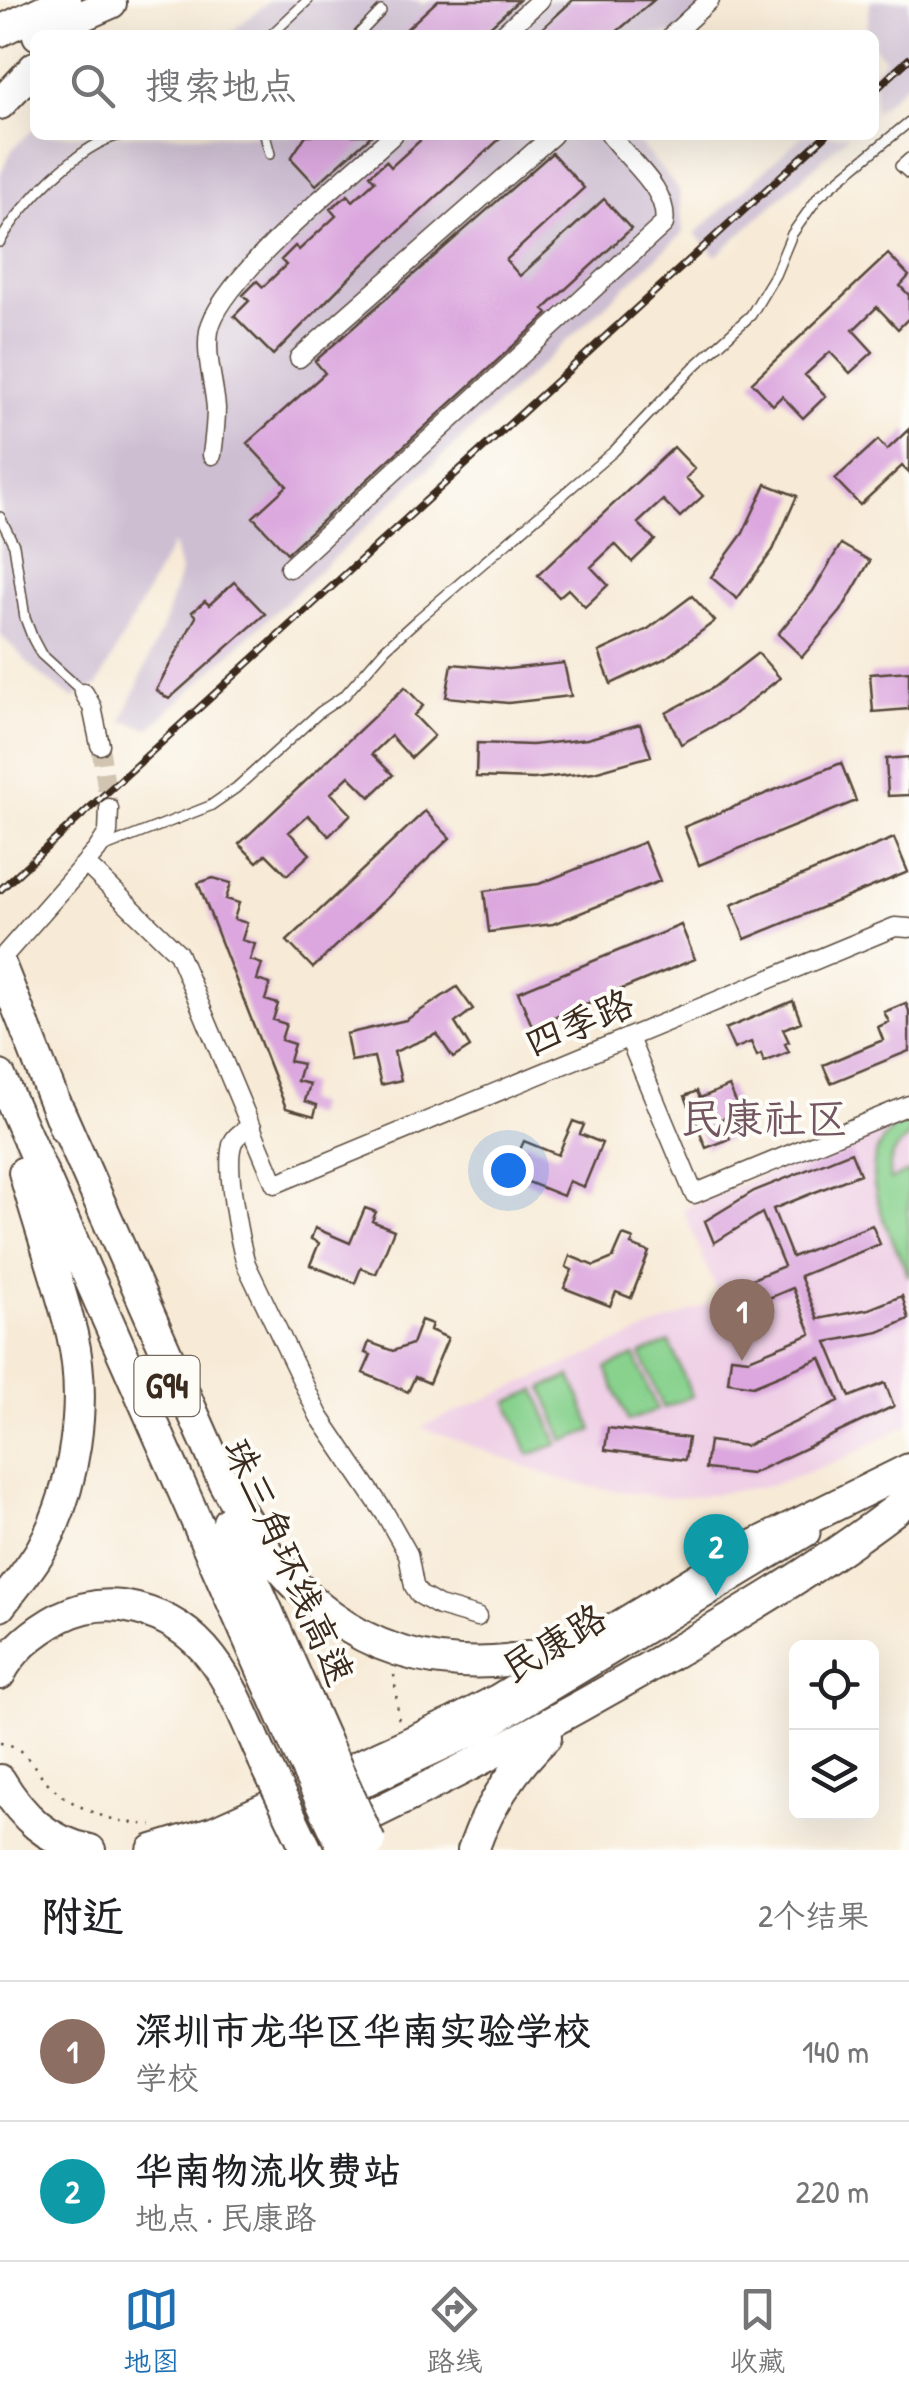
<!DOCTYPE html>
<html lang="zh">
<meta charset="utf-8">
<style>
body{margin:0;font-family:"Patrick Hand","LXGW WenKai TC",sans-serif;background:#f2f2f2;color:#202124}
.controls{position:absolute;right:30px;bottom:30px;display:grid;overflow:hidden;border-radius:15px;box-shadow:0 10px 40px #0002}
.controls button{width:90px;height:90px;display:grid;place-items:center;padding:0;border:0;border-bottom:2px solid #e0e0e0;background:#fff;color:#202124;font:50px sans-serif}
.you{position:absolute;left:508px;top:1170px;width:35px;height:35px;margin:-25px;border:8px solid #fff;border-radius:50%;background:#1a73e8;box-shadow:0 0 0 15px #1a73e833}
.badge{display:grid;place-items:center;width:65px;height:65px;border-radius:50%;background:#1f6fb2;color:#fff;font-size:32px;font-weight:700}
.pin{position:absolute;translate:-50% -82px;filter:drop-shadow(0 2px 5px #0008)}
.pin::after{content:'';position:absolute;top:52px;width:35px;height:30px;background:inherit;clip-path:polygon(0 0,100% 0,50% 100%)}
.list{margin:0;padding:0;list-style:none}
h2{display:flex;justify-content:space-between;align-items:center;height:130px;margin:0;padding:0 40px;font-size:42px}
h2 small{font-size:32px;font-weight:400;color:#757577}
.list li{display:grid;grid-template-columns:65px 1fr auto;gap:30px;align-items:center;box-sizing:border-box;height:140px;padding:0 40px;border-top:2px solid #e0e0e0}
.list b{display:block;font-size:38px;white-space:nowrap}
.list p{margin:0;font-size:32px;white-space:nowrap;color:#757577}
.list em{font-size:32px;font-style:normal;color:#757577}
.icon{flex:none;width:55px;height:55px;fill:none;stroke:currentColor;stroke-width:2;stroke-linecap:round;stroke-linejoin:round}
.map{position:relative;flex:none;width:909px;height:1850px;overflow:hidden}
.search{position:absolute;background:#fff;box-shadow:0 10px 40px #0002;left:30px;right:30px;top:30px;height:110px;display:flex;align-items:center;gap:25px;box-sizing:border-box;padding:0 35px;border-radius:15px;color:#757577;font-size:38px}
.sheet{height:410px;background:#fff}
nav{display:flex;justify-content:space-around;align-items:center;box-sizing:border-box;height:140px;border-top:2px solid #e0e0e0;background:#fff;font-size:28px;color:#757577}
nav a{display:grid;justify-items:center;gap:5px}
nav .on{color:#1f6fb2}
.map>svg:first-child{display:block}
.built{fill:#efd0e6}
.industrial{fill:#cdbed2}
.green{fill:#88d28e;stroke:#627e56;stroke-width:2.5}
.building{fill:#dba7de}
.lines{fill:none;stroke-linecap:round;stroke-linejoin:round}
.street-tunnel{stroke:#d1c4b1;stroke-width:18;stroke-dasharray:18 9;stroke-linecap:butt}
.lane-casing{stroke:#57473a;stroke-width:12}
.street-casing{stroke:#57473a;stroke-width:21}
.primary-casing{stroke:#57473a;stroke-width:29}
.highway-casing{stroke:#57473a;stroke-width:34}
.path{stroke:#57473a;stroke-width:2.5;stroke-dasharray:2.5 8;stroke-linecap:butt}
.lane{stroke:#fff;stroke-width:9}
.street{stroke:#fff;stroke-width:18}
.primary{stroke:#fff;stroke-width:25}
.highway{stroke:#fff;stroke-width:30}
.rail-casing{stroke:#3b2a1e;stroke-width:8}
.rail{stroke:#fdfcf7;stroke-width:4;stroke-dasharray:11;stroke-linecap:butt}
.highway-bridge-casing{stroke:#57473a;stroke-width:34;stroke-linecap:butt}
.highway-bridge{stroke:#fff;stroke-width:30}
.labels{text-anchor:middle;stroke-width:8;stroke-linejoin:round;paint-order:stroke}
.shield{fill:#fdfcf7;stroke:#75695f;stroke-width:2.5}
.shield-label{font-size:35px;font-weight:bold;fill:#3b2a1e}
.street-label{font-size:38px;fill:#3b2a1e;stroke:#fdfcf7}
.quarter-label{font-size:42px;fill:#735661;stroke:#fdfcf7}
</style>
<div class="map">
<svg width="909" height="1850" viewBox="0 0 909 1850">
<rect width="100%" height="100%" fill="#fdfcf7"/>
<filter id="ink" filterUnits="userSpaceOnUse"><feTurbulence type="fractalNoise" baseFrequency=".01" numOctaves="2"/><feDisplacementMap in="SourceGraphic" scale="20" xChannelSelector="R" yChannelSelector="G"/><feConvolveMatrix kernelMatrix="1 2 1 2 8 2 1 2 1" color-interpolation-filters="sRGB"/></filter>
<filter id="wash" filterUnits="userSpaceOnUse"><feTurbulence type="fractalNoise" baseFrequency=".0048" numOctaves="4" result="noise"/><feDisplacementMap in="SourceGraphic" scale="40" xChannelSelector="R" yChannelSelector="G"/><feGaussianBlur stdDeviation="2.25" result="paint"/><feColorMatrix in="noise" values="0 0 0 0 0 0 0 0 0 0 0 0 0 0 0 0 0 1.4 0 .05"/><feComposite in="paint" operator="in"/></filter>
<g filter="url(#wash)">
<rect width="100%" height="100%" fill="#f7ead6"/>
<path class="built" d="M909,1115V1424L841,1460L772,1485L700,1496L664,1497L592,1487L557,1478L421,1427L720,1299L683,1209Z"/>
<path class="industrial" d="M270,0H417L423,5L429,0H730L692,35H228Z
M871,0H909V81L874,113V70L885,60L874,47V35H866Z
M35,128V135H632L679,190L683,233L150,728L122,721L165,621L180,572L173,543L97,686L73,698L38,673L0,634V174L13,148Z
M803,135H849L716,256L695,234Z"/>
<path class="green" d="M909,1118V1137C894,1148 887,1162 890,1180L909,1172V1277C888,1225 840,1154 909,1118Z
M670,1342L692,1396L663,1408L641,1354Z
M635,1356L657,1410L628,1421L606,1368Z
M571,1376L593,1430L564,1441L543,1388Z
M536,1390L558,1444L529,1455L508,1402Z"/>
<g id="blocks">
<path class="building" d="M438,0H519L481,35H400Z
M573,0H654L613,35H535Z
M306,135H372L316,185L291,158Z
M426,135H504L355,272L273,355L234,316L249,301L243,295L257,281L263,287L286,265L281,260L295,246L299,250L336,216L330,209L348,195L353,201L375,181L370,175L386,161L391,167Z
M552,153L584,188L506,260L520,276L604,199L631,229L544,309L548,314L287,553L253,517L287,486L247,443L325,373L315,361Z
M888,254L909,276L900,286L909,295V318L898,329L877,307L853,330L873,352L850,373L830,352L805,375L826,396L803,418L782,396L773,405L752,382Z
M909,429V473L902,466L860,505L835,479L878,440L887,450Z
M674,447L695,469L686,478L703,496L680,517L663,500L638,523L655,540L632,562L615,544L591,567L608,585L585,607L568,589L559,597L538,575Z
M766,484L797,496L773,550L737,599L711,577L743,533Z
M841,544L870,561L841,611L802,657L778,634L813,591Z
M234,582L265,614L169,699L156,690L196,617L192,612L205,601L209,605Z
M692,596L715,621L666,658L611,684L599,652L648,629Z
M758,653L780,678L733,715L681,744L666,713L714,687Z
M564,663L571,696L508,703L446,697L452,664L508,669Z
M909,671V709L873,712L870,674Z
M405,687L423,706L414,715L434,736L411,758L391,736L372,754L393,775L370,797L349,776L331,793L351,814L329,836L308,815L289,832L310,854L287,875L266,854L257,862L239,844Z
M640,724L651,756L594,772L534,779L476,777L477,743L532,745L587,739Z
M909,757V795L888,796L886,759Z
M841,763L856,801L699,865L684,827Z
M425,811L450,838L313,968L287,941Z
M894,838L908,872L745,939L731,905Z
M644,842L660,881L553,924L489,932L484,891L539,884Z
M213,878L231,883L226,899L239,903L234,919L247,923L242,940L255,944L250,960L262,964L257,980L270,984L265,1000L278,1004L273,1020L286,1024L281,1040L294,1044L289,1061L302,1064L297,1081L310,1084L305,1101L317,1105L314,1116L286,1108L198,883Z
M681,925L695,959L532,1026L518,992Z
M457,987L473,1009L455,1023L470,1047L453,1058L437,1034L394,1052L401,1080L381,1085L374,1057L351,1061L346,1034L406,1020Z
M793,1001L801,1022L783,1029L789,1042L785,1044L789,1052L764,1062L761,1054L757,1056L751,1042L734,1049L725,1029Z
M906,1003L909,1011V1051L831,1083L823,1065L883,1040L878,1027L889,1022L884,1012Z
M729,1086L740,1111L722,1119L730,1139L706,1148L685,1096L697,1091L700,1098Z
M573,1121L584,1125L580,1134L602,1143L584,1187L569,1181L563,1196L518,1178L527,1156L519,1152L524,1141L558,1155Z
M851,1152L860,1174L773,1209L792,1257L872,1225L880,1244L800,1276L818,1319L869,1309L902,1296L909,1319L879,1332L827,1342L850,1397L885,1383L894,1406L751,1474L705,1469L709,1441L746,1446L839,1401L821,1358L753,1386L728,1382L731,1357L749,1359L811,1334L793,1288L742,1309L733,1287L784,1266L762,1213L714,1243L705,1221L754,1191Z
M365,1208L376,1212L372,1221L394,1230L376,1274L361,1268L355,1283L310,1265L319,1243L311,1239L315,1228L350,1243Z
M623,1235L634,1239L631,1245L649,1252L631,1298L616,1292L610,1306L564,1288L572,1270L566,1267L570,1256L594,1266L613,1258Z
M421,1320L432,1324L430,1330L448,1338L429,1383L415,1377L408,1392L363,1373L371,1355L365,1353L369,1342L393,1351L412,1344Z
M608,1428L688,1438L685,1460L605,1450Z"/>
</g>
</g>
<g filter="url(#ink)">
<use href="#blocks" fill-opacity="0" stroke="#57473a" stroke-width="2.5"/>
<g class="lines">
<path class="street-tunnel" d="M100,745L109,808"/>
<defs>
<path id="lane" d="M271,35L308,0
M358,35L381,11
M265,135L270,154
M909,158L900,166L909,174
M0,242C19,206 80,143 121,135
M0,517L14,545L25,618L33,639L41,654L84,693
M100,849L210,806L236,788L320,712L345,695L386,648L418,619L614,451L694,367L751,315L775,275L792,234L819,196L909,122"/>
<path id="street" d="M502,35L540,0
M672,35L710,0
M299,358L553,135
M212,455C214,440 216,424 216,408C214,383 205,356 209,331C218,280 351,174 393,135
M289,568L664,224C670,190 628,160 610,135
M84,693L92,707L100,745
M86,864L178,953L275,1184L895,927L909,928
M0,960L97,850L108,833L109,808
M629,1038L694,1194L909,1105
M252,1127C244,1131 237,1134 233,1142C224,1164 239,1240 246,1264L319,1416L386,1515L408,1554L414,1586L420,1595L439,1606L477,1617"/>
<path id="primary" d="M221,1850L482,1729L807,1533
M264,1850L314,1827"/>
<path id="highway" d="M0,31L65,0
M38,35L111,3
M0,104L35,67
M25,1027L65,1129
M0,1076L297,1749
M59,1110L224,1483C282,1591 360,1669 493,1662C534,1660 573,1644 611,1629
M228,1522L324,1739
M0,1606C14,1588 29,1570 41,1550C75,1489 88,1402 72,1334C58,1279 39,1226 24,1172
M0,1674C12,1649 37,1630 61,1617C85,1605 111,1602 137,1609C215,1628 235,1697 265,1763
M0,1780C22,1817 47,1841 90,1850
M339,1830C452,1777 560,1719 668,1656C752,1607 833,1559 909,1499
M153,1850L215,1831L453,1723L499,1699L743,1551L909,1469
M473,1850C488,1807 513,1769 546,1737"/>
</defs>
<use href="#lane" class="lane-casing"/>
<use href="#street" class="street-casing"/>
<use href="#primary" class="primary-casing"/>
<use href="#highway" class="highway-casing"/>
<path class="path" d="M394,1675L399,1722
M0,1743C25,1744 35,1772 52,1787C80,1812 115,1823 152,1825"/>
<use href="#lane" class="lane"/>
<use href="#street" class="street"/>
<use href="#primary" class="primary"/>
<use href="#highway" class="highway"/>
<defs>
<path id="rail" d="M874,91L909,59
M0,890L826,135"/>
</defs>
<use href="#rail" class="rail-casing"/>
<use href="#rail" class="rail"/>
<defs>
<path id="highway-bridge" d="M0,964L25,1027
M324,1739L370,1842
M297,1749L344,1850
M265,1763L307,1850"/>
</defs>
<use href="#highway-bridge" class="highway-bridge-casing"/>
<use href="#highway-bridge" class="highway-bridge"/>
</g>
</g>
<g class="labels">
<rect class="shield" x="134.5" y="1356" width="65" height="60" rx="8"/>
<g class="shield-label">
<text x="167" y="1398">G94</text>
</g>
<g class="street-label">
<text transform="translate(579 1023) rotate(-23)" y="13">四季路</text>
<text transform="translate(289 1562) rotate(66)" y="13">珠三角环线高速</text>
<text transform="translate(554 1643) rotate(-31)" y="13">民康路</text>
</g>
<g class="quarter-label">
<text x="764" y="1133">民康社区</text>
</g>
</g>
</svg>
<div class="controls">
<button><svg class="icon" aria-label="locate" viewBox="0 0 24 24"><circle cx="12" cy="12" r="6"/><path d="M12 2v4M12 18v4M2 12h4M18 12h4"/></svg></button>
<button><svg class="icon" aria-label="layers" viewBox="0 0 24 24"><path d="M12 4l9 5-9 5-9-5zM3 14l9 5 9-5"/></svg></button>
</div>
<div class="you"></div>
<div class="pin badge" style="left:742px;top:1361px;background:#8d6e63">1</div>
<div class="pin badge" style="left:716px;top:1596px;background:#0f9aa8">2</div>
<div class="search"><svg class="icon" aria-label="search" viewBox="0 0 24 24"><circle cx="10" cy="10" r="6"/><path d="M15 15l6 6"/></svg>搜索地点</div>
</div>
<section class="sheet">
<h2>附近<small>2个结果</small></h2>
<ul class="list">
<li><span class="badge" style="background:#8d6e63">1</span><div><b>深圳市龙华区华南实验学校</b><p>学校</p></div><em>140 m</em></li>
<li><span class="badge" style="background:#0f9aa8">2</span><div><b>华南物流收费站</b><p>地点 · 民康路</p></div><em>220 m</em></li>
</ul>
</section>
<nav>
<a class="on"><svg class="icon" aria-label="map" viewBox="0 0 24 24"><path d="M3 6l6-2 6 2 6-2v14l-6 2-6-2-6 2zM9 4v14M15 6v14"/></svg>地图</a>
<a><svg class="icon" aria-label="directions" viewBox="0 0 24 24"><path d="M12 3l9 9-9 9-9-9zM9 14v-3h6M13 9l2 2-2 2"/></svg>路线</a>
<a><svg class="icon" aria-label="saved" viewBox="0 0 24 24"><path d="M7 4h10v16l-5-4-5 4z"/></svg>收藏</a>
</nav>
